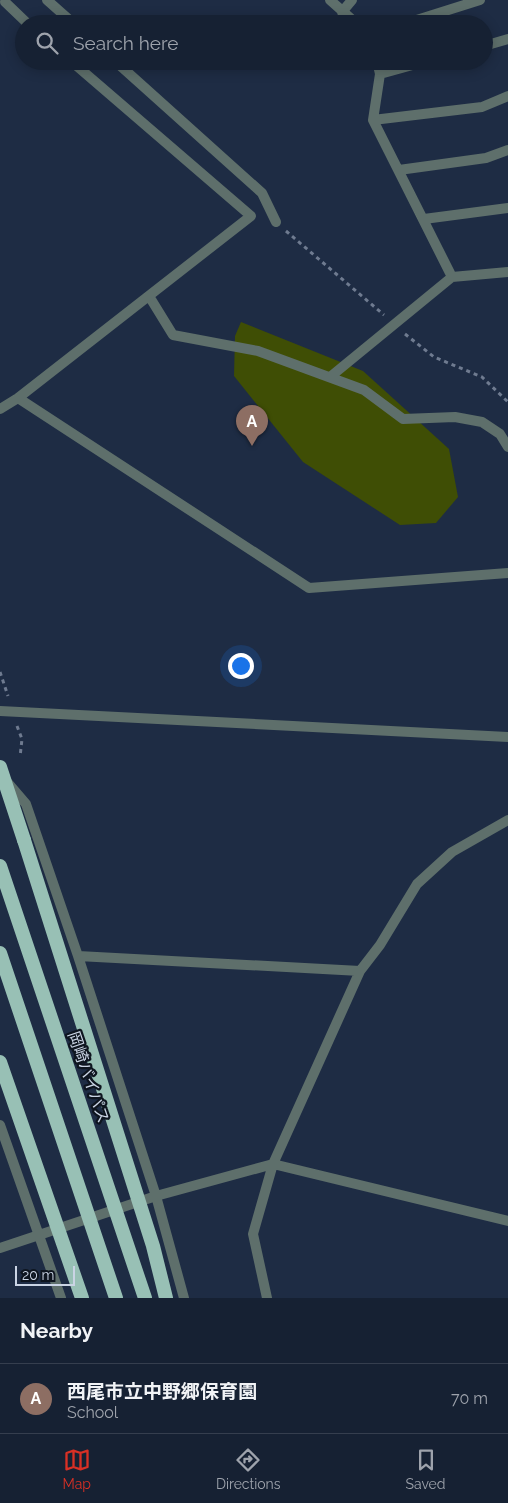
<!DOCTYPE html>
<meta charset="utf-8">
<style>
body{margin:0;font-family:Raleway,"Noto Sans JP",sans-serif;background:#1f293b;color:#f1f3f6}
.scale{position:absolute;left:15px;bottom:12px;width:60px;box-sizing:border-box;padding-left:5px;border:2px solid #cad4e4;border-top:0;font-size:14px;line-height:18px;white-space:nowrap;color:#cad4e4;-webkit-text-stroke:4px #0e151f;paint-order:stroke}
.you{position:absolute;left:240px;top:665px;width:18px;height:18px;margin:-12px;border:4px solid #fff;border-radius:50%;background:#1a73e8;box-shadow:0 0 0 8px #1a73e833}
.badge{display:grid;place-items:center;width:32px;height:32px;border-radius:50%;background:#d93025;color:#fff;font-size:16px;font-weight:700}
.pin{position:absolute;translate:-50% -41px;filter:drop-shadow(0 1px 2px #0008)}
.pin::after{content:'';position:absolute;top:26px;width:18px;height:15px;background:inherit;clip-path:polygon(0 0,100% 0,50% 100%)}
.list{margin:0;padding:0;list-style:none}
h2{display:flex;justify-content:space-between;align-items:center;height:65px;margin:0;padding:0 20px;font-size:21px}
h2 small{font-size:16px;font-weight:400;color:#9ea3ac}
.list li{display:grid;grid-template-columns:32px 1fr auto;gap:15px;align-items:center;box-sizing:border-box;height:70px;padding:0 20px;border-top:1px solid #353e4e}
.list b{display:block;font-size:19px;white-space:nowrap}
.list p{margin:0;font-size:16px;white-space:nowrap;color:#9ea3ac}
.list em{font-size:16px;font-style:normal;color:#9ea3ac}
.icon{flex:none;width:28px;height:28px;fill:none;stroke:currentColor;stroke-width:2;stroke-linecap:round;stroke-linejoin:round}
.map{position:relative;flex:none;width:508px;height:1298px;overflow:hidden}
.search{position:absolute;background:#162133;box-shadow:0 2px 12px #0003;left:15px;right:15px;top:15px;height:55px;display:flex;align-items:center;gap:12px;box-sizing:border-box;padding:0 18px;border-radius:28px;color:#9ea3ac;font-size:19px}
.sheet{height:135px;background:#162133}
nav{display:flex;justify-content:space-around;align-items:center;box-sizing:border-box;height:70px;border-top:1px solid #353e4e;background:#162133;font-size:14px;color:#9ea3ac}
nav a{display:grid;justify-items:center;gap:2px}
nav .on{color:#d93025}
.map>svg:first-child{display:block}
.green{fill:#3f4e05}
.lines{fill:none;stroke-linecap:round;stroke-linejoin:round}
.path{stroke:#6f7b90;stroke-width:3;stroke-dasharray:4 4;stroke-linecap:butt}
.minor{stroke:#5e6f6b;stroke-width:10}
.tertiary{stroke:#5e6f6b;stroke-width:10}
.trunk{stroke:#98c0b5;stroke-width:14}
.trunk-bridge{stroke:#98c0b5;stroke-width:14}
.labels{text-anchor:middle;stroke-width:4.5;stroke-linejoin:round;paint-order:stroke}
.street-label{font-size:16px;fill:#cad4e4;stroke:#0e151f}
</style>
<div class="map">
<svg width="508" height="1298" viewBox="0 0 508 1298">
<rect width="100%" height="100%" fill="#1e2c44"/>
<path class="green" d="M241,322L363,371L449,449L458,497L436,523L400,525L303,462L234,376L235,336Z"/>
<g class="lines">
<path class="path" d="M286,231L384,315
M405,334L434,357L482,377L508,402
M0,672L8,696
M17,726L22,739L20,757"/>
<path class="minor" d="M47,0L74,24
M330,0L357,24
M5,2L28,24
M342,12L352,0
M404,24L480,0
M484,46L508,39
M115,61L262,193L276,222
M380,74L427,61
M373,120L482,107L508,96
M399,170L486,158L508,150
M424,219L508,208
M452,277L508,272
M149,296L173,335L258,351L364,390L403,419L455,417L482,422L500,434L508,447
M330,377L452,277L373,120L380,74L377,61
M18,398L309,588L508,573
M0,409L18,398L251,216L71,61
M8,783L26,804L78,956L156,1196L184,1298
M78,956L360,971
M0,1125L61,1298
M0,1248L156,1196L273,1164L508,1221
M267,1298L253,1234L273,1164L360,971L380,945L417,884L452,852L508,820"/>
<path class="tertiary" d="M0,711L508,737"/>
<path class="trunk" d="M0,767L24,840"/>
<path class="trunk-bridge" d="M24,840L153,1246L166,1298
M0,866L145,1298
M0,953L116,1298
M0,1062L82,1298"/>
</g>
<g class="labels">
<g class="street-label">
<text transform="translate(89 1077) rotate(71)" y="6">岡崎バイパス</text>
</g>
</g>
</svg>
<div class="scale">20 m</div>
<div class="you"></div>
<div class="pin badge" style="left:252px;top:446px;background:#8d6e63">A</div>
<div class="search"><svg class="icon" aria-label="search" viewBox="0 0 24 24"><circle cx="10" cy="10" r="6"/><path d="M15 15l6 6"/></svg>Search here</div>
</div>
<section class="sheet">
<h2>Nearby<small></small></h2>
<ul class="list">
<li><span class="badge" style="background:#8d6e63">A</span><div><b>西尾市立中野郷保育園</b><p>School</p></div><em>70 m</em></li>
</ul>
</section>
<nav>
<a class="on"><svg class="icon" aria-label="map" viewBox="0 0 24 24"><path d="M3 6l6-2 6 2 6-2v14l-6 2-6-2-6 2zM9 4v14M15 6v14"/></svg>Map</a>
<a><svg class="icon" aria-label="directions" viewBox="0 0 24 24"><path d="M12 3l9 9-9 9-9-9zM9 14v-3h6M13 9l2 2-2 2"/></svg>Directions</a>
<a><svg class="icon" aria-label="saved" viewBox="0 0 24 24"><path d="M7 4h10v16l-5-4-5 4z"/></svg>Saved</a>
</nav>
